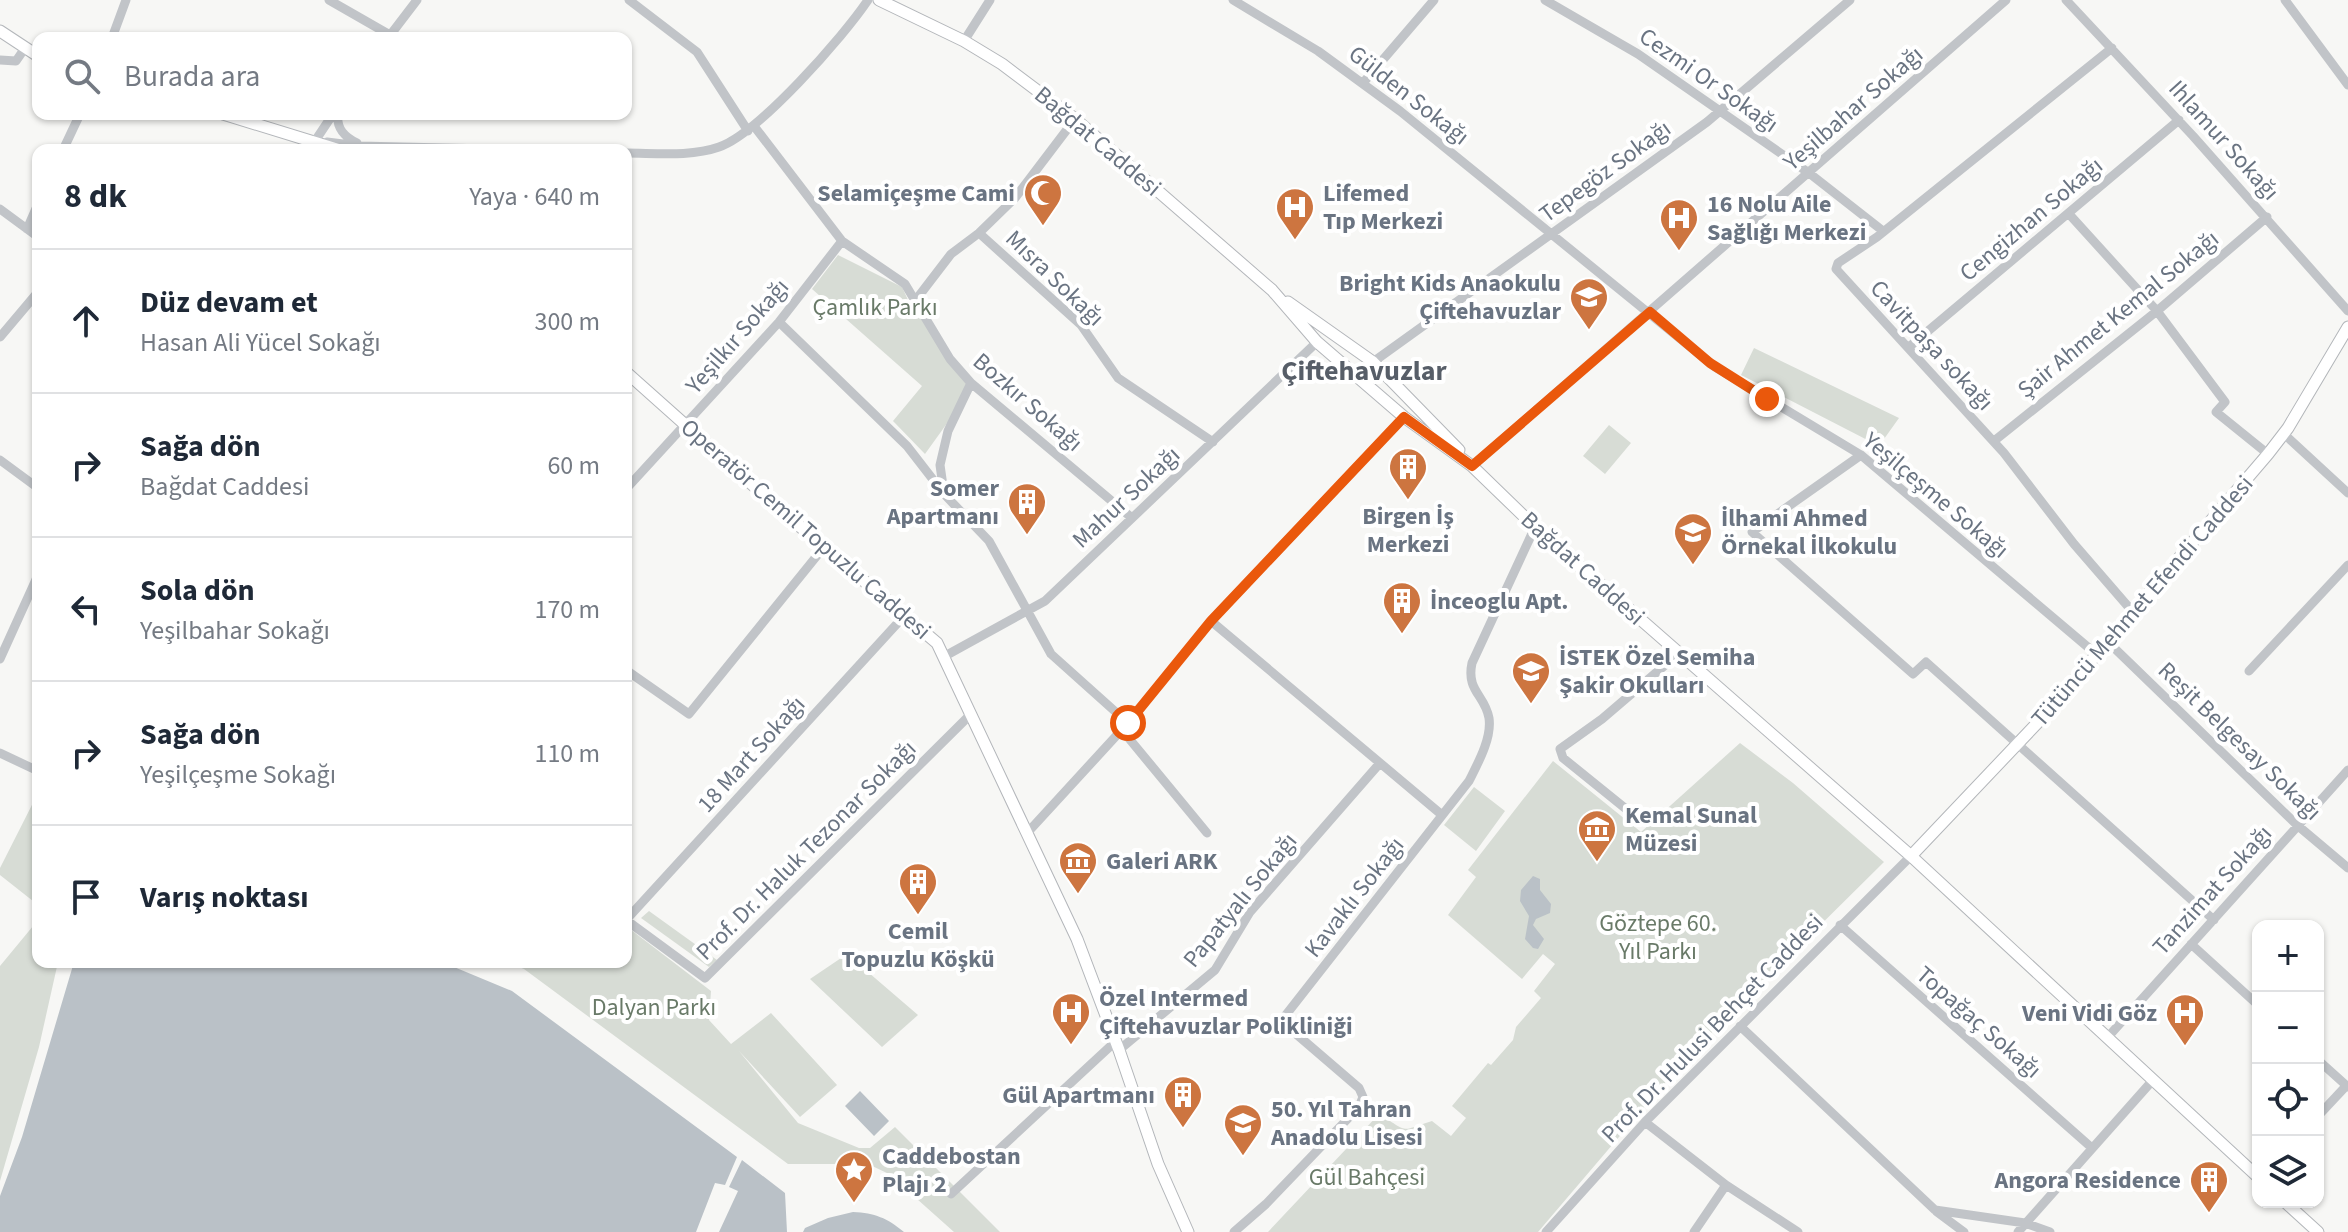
<!DOCTYPE html>
<html lang="tr">
<meta charset="utf-8">
<style>
body{margin:0;font-family:"Source Sans 3",sans-serif;background:#f6f6f7;color:#1f2937}
.controls{position:absolute;right:24px;bottom:24px;display:grid;overflow:hidden;border-radius:16px;box-shadow:0 2px 6px #0004}
.controls button{width:72px;height:72px;display:grid;place-items:center;padding:0;border:0;border-bottom:2px solid #e0e1e3;background:#fff;color:#1f2937;font:40px sans-serif}
.stop{position:absolute;width:24px;height:24px;margin:-18px;border:6px solid #ea580c;border-radius:50%;background:#fff}
.stop.end{background:#ea580c;border-color:#fff;box-shadow:0 2px 8px #0008}
.list{margin:0;padding:0;list-style:none}
h2{display:flex;justify-content:space-between;align-items:center;height:104px;margin:0;padding:0 32px;font-size:34px}
h2 small{font-size:26px;font-weight:400;color:#747a83}
.list li{display:grid;grid-template-columns:52px 1fr auto;gap:24px;align-items:center;box-sizing:border-box;height:144px;padding:0 32px;border-top:2px solid #e0e1e3}
.list b{display:block;font-size:30px;white-space:nowrap}
.list p{margin:0;font-size:26px;white-space:nowrap;color:#747a83}
.list em{font-size:26px;font-style:normal;color:#747a83}
.icon{flex:none;width:44px;height:44px;fill:none;stroke:currentColor;stroke-width:2;stroke-linecap:round;stroke-linejoin:round}
.map{position:relative;flex:none;width:2348px;height:1232px;overflow:hidden}
.search{position:absolute;background:#fff;box-shadow:0 2px 6px #0004;left:32px;top:32px;width:600px;height:88px;display:flex;align-items:center;gap:20px;box-sizing:border-box;padding:0 28px;border-radius:16px;color:#747a83;font-size:30px}
.panel{position:absolute;background:#fff;box-shadow:0 2px 6px #0004;left:32px;top:144px;width:600px;height:824px;border-radius:16px}
.map>svg:first-child{display:block}
.green{fill:#d7dcd5}
.water{fill:#bac1c7}
.lines{fill:none;stroke-linecap:round;stroke-linejoin:round}
.major-casing{stroke:#b3b6ba;stroke-width:13}
.minor{stroke:#c1c4c8;stroke-width:9}
.major{stroke:#fff;stroke-width:11}
.route{stroke:#ea580c;stroke-width:10}
.labels{text-anchor:middle;stroke-width:8;stroke-linejoin:round;paint-order:stroke}
.street-label{font-size:24px;fill:#6a7482;stroke:#fff}
.poi-label{font-size:24px;font-weight:bold;fill:#6a7482;stroke:#fff;text-anchor:start}
.park-label{font-size:24px;fill:#697a68;stroke:#fff}
.quarter-label{font-size:28px;font-weight:bold;fill:#575e68;stroke:#fff}
</style>
<div class="map">
<svg width="2348" height="1232" viewBox="0 0 2348 1232">
<rect width="100%" height="100%" fill="#f7f7f5"/>
<path class="green" d="M838,255L902,287L908,300L967,382L958,408L925,454L893,421L922,386L812,289Z
M1754,348L1899,418L1879,446L1741,375Z
M1609,425L1631,443L1605,474L1583,456Z
M1740,743L1793,783L1884,862L1688,1056L1538,1232H1268L1379,1114C1411,1134 1399,1131 1432,1121L1451,1136L1466,1118L1452,1106L1488,1063L1491,1065L1513,1040L1516,1027L1541,998L1534,991L1555,964L1543,954L1522,979L1448,915L1476,877L1468,870L1553,761L1641,832Z
M1474,787L1505,811L1476,851L1444,825Z
M38,793V905L0,875V868Z
M649,911L717,960L709,967L641,918Z
M38,920V962H58L39,1047L0,1181V966Z
M626,926L711,991L709,1020L731,1044L771,1013L837,1085L800,1117L739,1051L798,1123L859,1148H870L895,1127L1000,1232H954L889,1174L868,1164H788L524,969L507,962H626Z
M847,954L918,1015L882,1047L810,979Z"/>
<path class="water" d="M1533,876L1540,879V890L1551,904L1550,913L1536,919L1533,925L1544,939L1538,949L1533,948L1525,939L1529,916L1520,901L1521,890Z
M74,962H442L512,991L737,1157L725,1185L715,1183L696,1232H0V1196L22,1137Z
M860,1091L889,1121L874,1136L845,1106Z
M742,1160L785,1193L787,1232H719L738,1191L729,1187Z
M853,1212C875,1213 887,1218 904,1232H803L805,1228L828,1218Z"/>
<g class="lines">
<defs>
<path id="major" d="M879,0L964,41L1002,64L1075,119L1272,290L1317,342L1404,417L1472,466L1535,527L1911,856L2258,1177
M0,31L38,56
M223,114L340,150
M1288,302L1373,362L1459,450
M626,372L783,512L937,643L1077,939L1119,1050L1158,1164L1188,1232
M1911,856L2043,717L2268,454L2288,428L2348,327
M2285,1202L2318,1232"/>
</defs>
<use href="#major" class="major-casing"/>
<path class="minor" d="M329,0L390,35
M629,0L697,52L748,131
M1233,0L1318,51L1400,111L1715,367L1861,455L2096,654
M1545,0L1638,54L1809,173L1883,231
M2066,0L2193,136L2348,311
M2285,0L2348,85
M112,38L126,0
M388,38L417,0
M964,41L990,0
M2112,48L1877,237L1838,263L1836,269L2004,453L2074,544L2132,611
M0,60L16,61L25,48
M1363,83L1434,0
M338,114C336,129 345,137 357,143
M754,126L842,241L905,284L950,359L971,383L1132,518
M327,142L359,146L529,150
M63,150L80,114
M309,150L333,114
M626,153C655,153 691,157 719,147C758,134 844,36 868,0
M0,209L38,237
M2069,214L2157,311L2225,402L2216,412L2268,454
M27,229L38,204
M979,233L1081,325L1118,378L1213,442
M915,301L951,254L979,233L1015,198L1075,119
M779,322L907,446L945,495L989,541L1051,654L1128,723
M0,337L38,292
M1909,347L2179,120
M1373,362L1707,122L1850,0
M2284,434L2348,493
M1994,441L2157,311L2267,217
M1861,455L1752,532L1913,674L1926,662L2214,920
M0,460L38,488
M1472,466L2006,0
M626,489L779,322L842,241
M944,493L940,465L948,431L971,383
M1211,621L1442,815
M2107,641L2297,825L2348,868
M945,656L1045,601L1317,342
M0,659L38,575
M626,670L689,714L824,547
M2249,671L2348,565
M1122,730L1207,833
M0,753L38,771
M1636,817L1563,758L1560,749L1602,719L1678,654
M1028,832L1128,723L1211,621L1404,417
M626,920L705,978L970,715
M626,920L905,615
M1840,925L2092,1148
M2191,944L2258,1005
M1740,1026L1935,1210L2025,1223L2050,1232
M2107,1038L2348,770
M1119,1050L1215,970L1250,912L1380,763
M2318,1060L2348,1087
M2318,1116L2346,1086
M1645,1122L1726,1185L1798,1232
M951,1194L1116,1041
M1937,1212L1964,1232
M1234,1232L1266,1204L1359,1107L1363,1097L1359,1088L1288,1027L1285,1016L1469,781C1478,763 1492,738 1489,718C1485,695 1466,691 1472,663L1535,527
M1546,1232L1645,1122L1911,856
M1694,1232L1726,1185
M2018,1232L2153,1080"/>
<use href="#major" class="major"/>
</g>
<g class="lines">
<path class="route" d="M1128,723L1211,621L1404,417L1472,466L1650,312L1710,363L1767,399"/>
</g>
<defs>
<symbol id="mosque-pin" viewBox="-11 -11 22 30"><path d="M0 17L-7.5 6A9.5 9.5 0 1 1 7.5 6Z" fill="#cd7540" stroke="#fff"/><path d="M3.5-4.9A6 6 0 1 0 3.5 4.9A5 5 0 1 1 3.5-4.9Z" fill="#fff"/></symbol>
<symbol id="hospital-pin" viewBox="-11 -11 22 30"><path d="M0 17L-7.5 6A9.5 9.5 0 1 1 7.5 6Z" fill="#cd7540" stroke="#fff"/><path d="M-5-5h3v3.5h4V-5h3V5h-3V1.5h-4V5h-3Z" fill="#fff"/></symbol>
<symbol id="school-pin" viewBox="-11 -11 22 30"><path d="M0 17L-7.5 6A9.5 9.5 0 1 1 7.5 6Z" fill="#cd7540" stroke="#fff"/><path d="M0-5L7-2L0 1L-7-2ZM-4 1L0 2.5L4 1V4Q0 6-4 4Z" fill="#fff"/></symbol>
<symbol id="building-pin" viewBox="-11 -11 22 30"><path d="M0 17L-7.5 6A9.5 9.5 0 1 1 7.5 6Z" fill="#cd7540" stroke="#fff"/><path d="M-4-6H4V6H1V3H-1V6H-4ZM-2.5-4.3h1.7v1.8h-1.7ZM.8-4.3h1.7v1.8H.8ZM-2.5-1h1.7V.8h-1.7ZM.8-1h1.7V.8H.8Z" fill="#fff"/></symbol>
<symbol id="museum-pin" viewBox="-11 -11 22 30"><path d="M0 17L-7.5 6A9.5 9.5 0 1 1 7.5 6Z" fill="#cd7540" stroke="#fff"/><path d="M0-6L6-3V-2H-6V-3ZM-5-1h2V3h-2ZM-1-1h2V3h-2ZM3-1h2V3H3ZM-6 4H6V6H-6Z" fill="#fff"/></symbol>
<symbol id="sight-pin" viewBox="-11 -11 22 30"><path d="M0 17L-7.5 6A9.5 9.5 0 1 1 7.5 6Z" fill="#cd7540" stroke="#fff"/><path d="M0-6L1.8-2.2L6-1.7L2.9 1.2L3.7 5.4L0 3.3L-3.7 5.4L-2.9 1.2L-6-1.7L-1.8-2.2Z" fill="#fff"/></symbol>
</defs>
<g fill-rule="evenodd">
<use href="#mosque-pin" x="1021" y="171" width="44" height="60"/>
<use href="#hospital-pin" x="1273" y="185" width="44" height="60"/>
<use href="#hospital-pin" x="1657" y="196" width="44" height="60"/>
<use href="#school-pin" x="1567" y="275" width="44" height="60"/>
<use href="#building-pin" x="1386" y="445" width="44" height="60"/>
<use href="#building-pin" x="1005" y="480" width="44" height="60"/>
<use href="#school-pin" x="1671" y="510" width="44" height="60"/>
<use href="#building-pin" x="1380" y="579" width="44" height="60"/>
<use href="#school-pin" x="1509" y="649" width="44" height="60"/>
<use href="#museum-pin" x="1575" y="807" width="44" height="60"/>
<use href="#museum-pin" x="1056" y="839" width="44" height="60"/>
<use href="#building-pin" x="896" y="860" width="44" height="60"/>
<use href="#hospital-pin" x="1049" y="990" width="44" height="60"/>
<use href="#hospital-pin" x="2163" y="991" width="44" height="60"/>
<use href="#building-pin" x="1161" y="1073" width="44" height="60"/>
<use href="#school-pin" x="1221" y="1101" width="44" height="60"/>
<use href="#sight-pin" x="832" y="1148" width="44" height="60"/>
<use href="#building-pin" x="2187" y="1158" width="44" height="60"/>
</g>
<g class="labels">
<g class="street-label">
<text transform="translate(1709 80) rotate(35)" y="8">Cezmi Or Sokağı</text>
<text transform="translate(1409 95) rotate(38)" y="8">Gülden Sokağı</text>
<text transform="translate(1853 108) rotate(-41)" y="8">Yeşilbahar Sokağı</text>
<text transform="translate(2224 140) rotate(48)" y="8">Ihlamur Sokağı</text>
<text transform="translate(1098 141) rotate(40)" y="8">Bağdat Caddesi</text>
<text transform="translate(1605 171) rotate(-36)" y="8">Tepegöz Sokağı</text>
<text transform="translate(2031 219) rotate(-40)" y="8">Cengizhan Sokağı</text>
<text transform="translate(1055 278) rotate(44)" y="8">Mısra Sokağı</text>
<text transform="translate(2118 314) rotate(-39)" y="8">Şair Ahmet Kemal Sokağı</text>
<text transform="translate(737 336) rotate(-49)" y="8">Yeşilkır Sokağı</text>
<text transform="translate(1932 345) rotate(47)" y="8">Cavitpaşa sokağı</text>
<text transform="translate(1028 402) rotate(41)" y="8">Bozkır Sokağı</text>
<text transform="translate(1936 495) rotate(40)" y="8">Yeşilçeşme Sokağı</text>
<text transform="translate(1126 497) rotate(-43)" y="8">Mahur Sokağı</text>
<text transform="translate(806 529) rotate(41)" y="8">Operatör Cemil Topuzlu Caddesi</text>
<text transform="translate(1583 568) rotate(42)" y="8">Bağdat Caddesi</text>
<text transform="translate(2142 601) rotate(-49)" y="8">Tütüncü Mehmet Efendi Caddesi</text>
<text transform="translate(2240 741) rotate(44)" y="8">Reşit Belgesay Sokağı</text>
<text transform="translate(751 754) rotate(-48)" y="8">18 Mart Sokağı</text>
<text transform="translate(806 850) rotate(-45)" y="8">Prof. Dr. Haluk Tezonar Sokağı</text>
<text transform="translate(2212 890) rotate(-48)" y="8">Tanzimat Sokağı</text>
<text transform="translate(1354 897) rotate(-52)" y="8">Kavaklı Sokağı</text>
<text transform="translate(1240 900) rotate(-51)" y="8">Papatyalı Sokağı</text>
<text transform="translate(1979 1022) rotate(41)" y="8">Topağaç Sokağı</text>
<text transform="translate(1712 1028) rotate(-46)" y="8">Prof. Dr. Hulusi Behçet Caddesi</text>
</g>
<g class="poi-label">
<text x="1015" y="201" text-anchor="end">Selamiçeşme Cami</text>
<text x="1323" y="201">Lifemed<tspan x="1323" dy="28">Tıp Merkezi</tspan></text>
<text x="1707" y="212">16 Nolu Aile<tspan x="1707" dy="28">Sağlığı Merkezi</tspan></text>
<text x="1561" y="291" text-anchor="end">Bright Kids Anaokulu<tspan x="1561" dy="28">Çiftehavuzlar</tspan></text>
<text x="999" y="496" text-anchor="end">Somer<tspan x="999" dy="28">Apartmanı</tspan></text>
<text x="1408" y="524" text-anchor="middle">Birgen İş<tspan x="1408" dy="28">Merkezi</tspan></text>
<text x="1721" y="526">İlhami Ahmed<tspan x="1721" dy="28">Örnekal İlkokulu</tspan></text>
<text x="1430" y="609">İnceoglu Apt.</text>
<text x="1559" y="665">İSTEK Özel Semiha<tspan x="1559" dy="28">Şakir Okulları</tspan></text>
<text x="1625" y="823">Kemal Sunal<tspan x="1625" dy="28">Müzesi</tspan></text>
<text x="1106" y="869">Galeri ARK</text>
<text x="918" y="939" text-anchor="middle">Cemil<tspan x="918" dy="28">Topuzlu Köşkü</tspan></text>
<text x="1099" y="1006">Özel Intermed<tspan x="1099" dy="28">Çiftehavuzlar Polikliniği</tspan></text>
<text x="2157" y="1021" text-anchor="end">Veni Vidi Göz</text>
<text x="1155" y="1103" text-anchor="end">Gül Apartmanı</text>
<text x="1271" y="1117">50. Yıl Tahran<tspan x="1271" dy="28">Anadolu Lisesi</tspan></text>
<text x="882" y="1164">Caddebostan<tspan x="882" dy="28">Plajı 2</tspan></text>
<text x="2181" y="1188" text-anchor="end">Angora Residence</text>
</g>
<g class="park-label">
<text x="875" y="315">Çamlık Parkı</text>
<text x="1658" y="931">Göztepe 60.<tspan x="1658" dy="28">Yıl Parkı</tspan></text>
<text x="654" y="1015">Dalyan Parkı</text>
<text x="1367" y="1185">Gül Bahçesi</text>
</g>
<g class="quarter-label">
<text x="1364" y="380">Çiftehavuzlar</text>
</g>
</g>
</svg>
<div class="controls">
<button>+</button>
<button>−</button>
<button><svg class="icon" aria-label="locate" viewBox="0 0 24 24"><circle cx="12" cy="12" r="6"/><path d="M12 2v4M12 18v4M2 12h4M18 12h4"/></svg></button>
<button><svg class="icon" aria-label="layers" viewBox="0 0 24 24"><path d="M12 4l9 5-9 5-9-5zM3 14l9 5 9-5"/></svg></button>
</div>
<div class="stop" style="left:1128px;top:723px"></div>
<div class="stop end" style="left:1767px;top:399px"></div>
<div class="search"><svg class="icon" aria-label="search" viewBox="0 0 24 24"><circle cx="10" cy="10" r="6"/><path d="M15 15l6 6"/></svg>Burada ara</div>
<section class="panel">
<h2>8 dk<small>Yaya · 640 m</small></h2>
<ul class="list">
<li><svg class="icon" aria-label="ahead" viewBox="0 0 24 24"><path d="M12 20V5M6 11l6-6 6 6"/></svg><div><b>Düz devam et</b><p>Hasan Ali Yücel Sokağı</p></div><em>300 m</em></li>
<li><svg class="icon" aria-label="right" viewBox="0 0 24 24"><path d="M7 20v-9h11M14 6l5 5-5 5"/></svg><div><b>Sağa dön</b><p>Bağdat Caddesi</p></div><em>60 m</em></li>
<li><svg class="icon" aria-label="left" viewBox="0 0 24 24"><path d="M17 20v-9H6M10 6l-5 5 5 5"/></svg><div><b>Sola dön</b><p>Yeşilbahar Sokağı</p></div><em>170 m</em></li>
<li><svg class="icon" aria-label="right" viewBox="0 0 24 24"><path d="M7 20v-9h11M14 6l5 5-5 5"/></svg><div><b>Sağa dön</b><p>Yeşilçeşme Sokağı</p></div><em>110 m</em></li>
<li><svg class="icon" aria-label="arrive" viewBox="0 0 24 24"><path d="M6 21V4h12l-3 4 3 4H6"/></svg><div><b>Varış noktası</b></div></li>
</ul>
</section>
</div>
